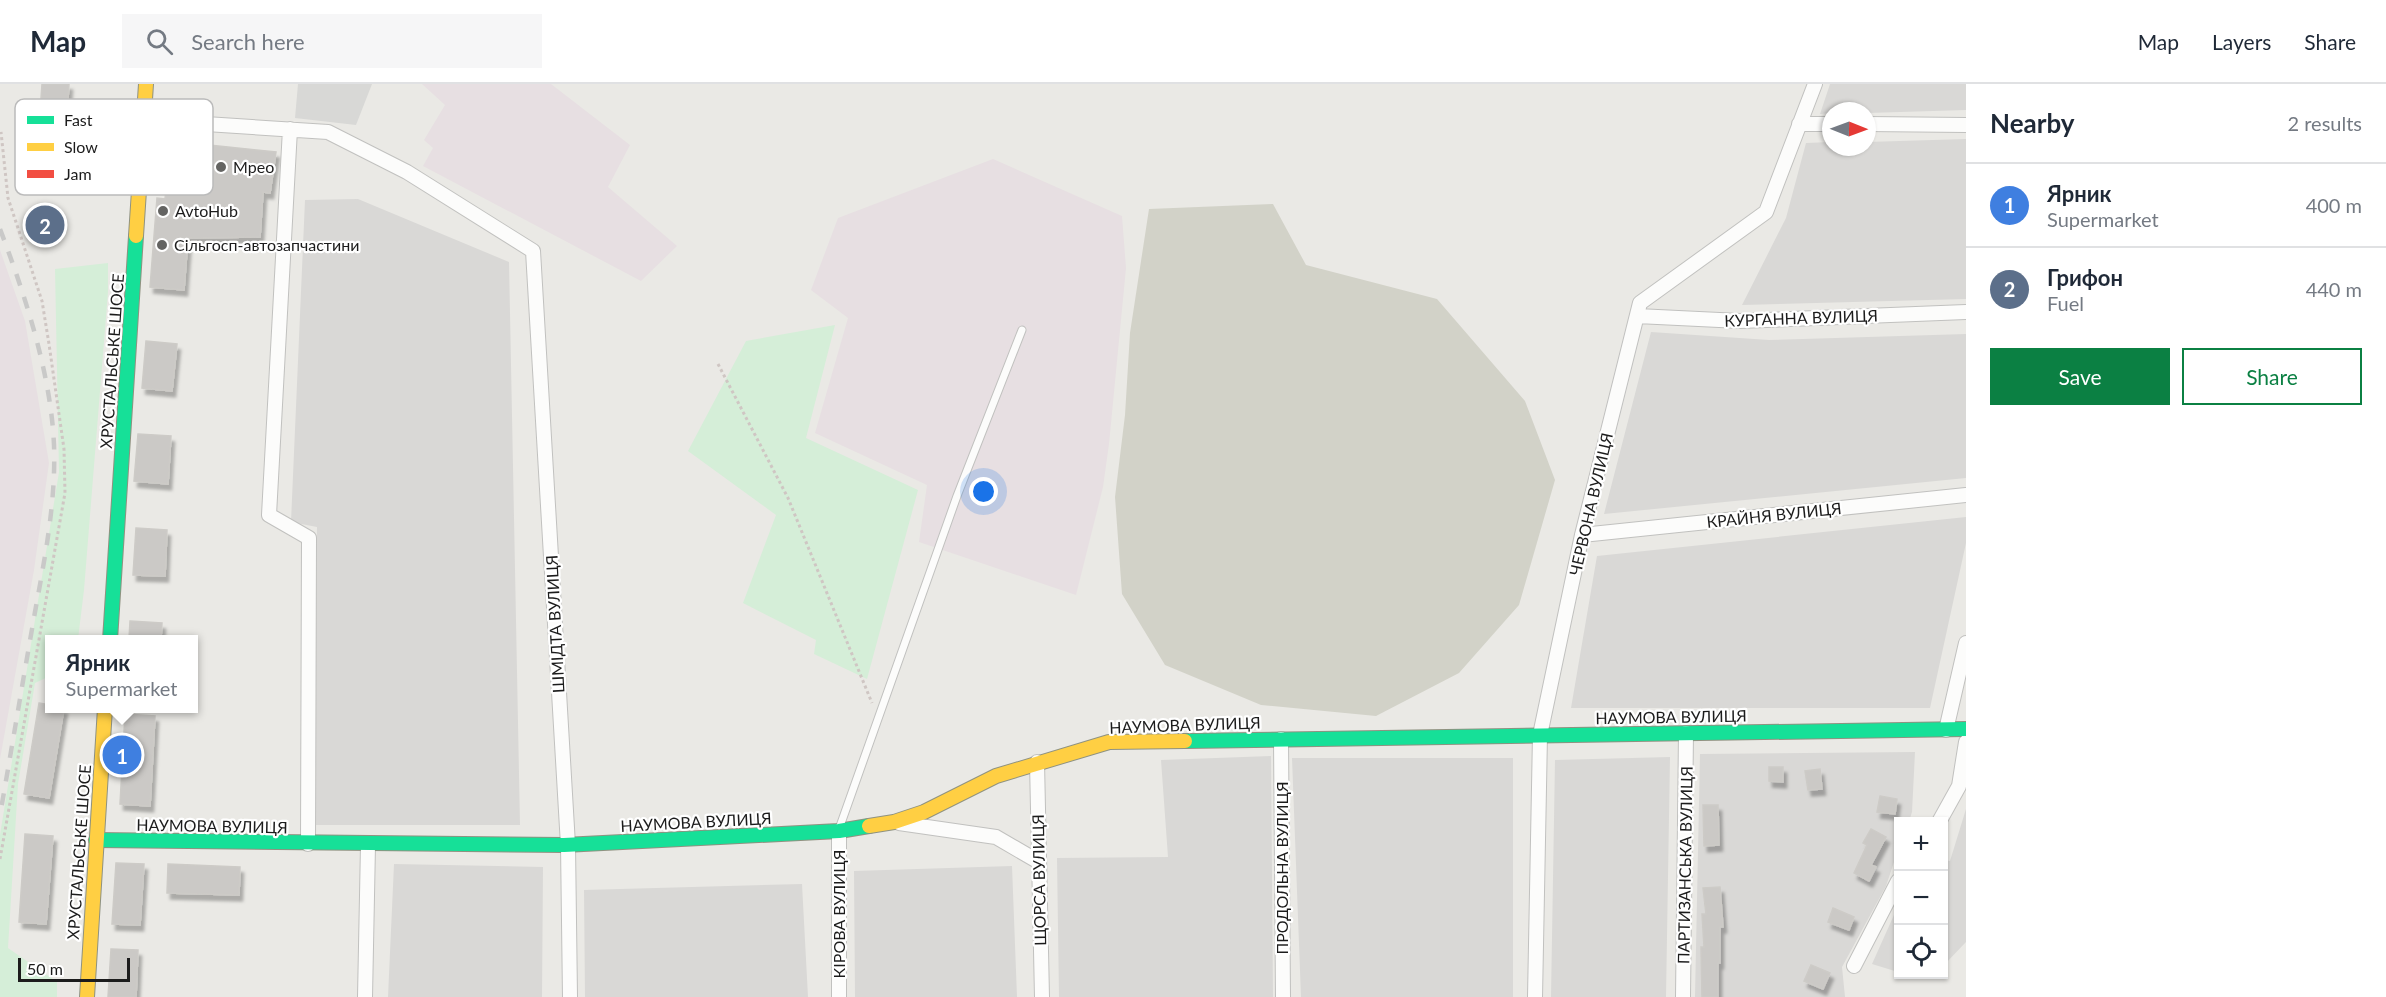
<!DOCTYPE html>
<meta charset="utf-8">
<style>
body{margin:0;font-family:Lato,sans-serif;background:#f6f6f7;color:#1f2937}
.controls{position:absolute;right:18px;bottom:18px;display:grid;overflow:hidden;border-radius:0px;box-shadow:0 2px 4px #0004}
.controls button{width:54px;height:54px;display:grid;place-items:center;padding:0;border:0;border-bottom:2px solid #e0e1e3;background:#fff;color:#1f2937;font:30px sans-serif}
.compass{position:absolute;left:1822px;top:18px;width:54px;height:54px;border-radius:50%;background:#fff;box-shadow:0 2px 4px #0004;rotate:91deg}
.scale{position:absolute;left:18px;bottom:15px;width:112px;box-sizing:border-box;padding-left:6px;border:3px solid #1c1c1c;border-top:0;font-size:16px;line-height:21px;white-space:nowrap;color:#1c1c1c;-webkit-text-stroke:4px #fff;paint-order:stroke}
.you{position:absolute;left:984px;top:408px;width:21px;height:21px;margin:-15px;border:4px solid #fff;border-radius:50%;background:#1a73e8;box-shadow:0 0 0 9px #1a73e833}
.badge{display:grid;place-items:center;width:39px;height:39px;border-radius:50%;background:#0b8043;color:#fff;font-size:20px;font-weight:700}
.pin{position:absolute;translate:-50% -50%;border:3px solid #fff;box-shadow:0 2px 6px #0006}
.popup{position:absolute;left:45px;top:551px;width:153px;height:78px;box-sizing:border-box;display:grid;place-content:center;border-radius:0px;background:#fff;filter:drop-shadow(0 2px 4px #0005);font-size:20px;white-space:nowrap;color:#747a83}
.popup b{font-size:22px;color:#1f2937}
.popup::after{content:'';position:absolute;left:50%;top:100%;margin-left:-12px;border:12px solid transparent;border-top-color:#fff}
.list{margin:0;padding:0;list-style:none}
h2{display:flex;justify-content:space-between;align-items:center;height:78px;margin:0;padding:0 24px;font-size:26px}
h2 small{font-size:20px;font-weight:400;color:#747a83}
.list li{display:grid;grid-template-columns:39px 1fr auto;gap:18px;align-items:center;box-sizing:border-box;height:84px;padding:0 24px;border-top:2px solid #e0e1e3}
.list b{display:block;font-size:22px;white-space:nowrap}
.list p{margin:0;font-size:20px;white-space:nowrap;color:#747a83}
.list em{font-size:20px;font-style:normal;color:#747a83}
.actions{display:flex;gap:12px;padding:18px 24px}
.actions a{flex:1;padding:14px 0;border:2px solid #0b8043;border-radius:0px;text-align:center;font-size:21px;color:#0b8043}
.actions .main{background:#0b8043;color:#fff}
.icon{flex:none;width:33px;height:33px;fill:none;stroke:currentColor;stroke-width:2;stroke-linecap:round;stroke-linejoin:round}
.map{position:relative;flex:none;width:1966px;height:913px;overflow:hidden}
header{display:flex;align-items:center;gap:36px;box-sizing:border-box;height:84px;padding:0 30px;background:#fff;border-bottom:2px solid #e0e1e3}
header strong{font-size:28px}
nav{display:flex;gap:33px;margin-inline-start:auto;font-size:21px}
.search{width:420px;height:54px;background:#f6f6f7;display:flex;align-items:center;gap:15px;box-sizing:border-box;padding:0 21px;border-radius:0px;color:#747a83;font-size:22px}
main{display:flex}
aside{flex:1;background:#fff}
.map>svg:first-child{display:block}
.residential{fill:#d9d8d6}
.industrial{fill:#e7dfe2}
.religious{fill:#d8d8d6}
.construction{fill:#d2d2c8}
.park{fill:#d5eed8}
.building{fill:#cbc9c6;stroke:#cdcbc7;stroke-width:1.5;filter:url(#shadow)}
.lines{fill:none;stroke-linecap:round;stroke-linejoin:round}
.lane-casing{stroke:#c1c1bf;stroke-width:9}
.street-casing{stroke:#c1c1bf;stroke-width:16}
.fast-casing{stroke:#8f9280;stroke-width:16}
.slow-casing{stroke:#8f9280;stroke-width:16}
.path{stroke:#cfc6c3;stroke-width:3;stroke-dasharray:3 3;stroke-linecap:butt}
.lane{stroke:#fcfcfb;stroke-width:7}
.street{stroke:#fcfcfb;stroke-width:14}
.fast{stroke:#16e098;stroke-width:14}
.slow{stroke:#ffcf43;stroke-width:14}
.rail{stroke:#c9c9c8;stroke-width:4.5;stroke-dasharray:12 12;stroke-linecap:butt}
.poi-dot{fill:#646462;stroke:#fff;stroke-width:2}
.labels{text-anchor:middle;stroke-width:4.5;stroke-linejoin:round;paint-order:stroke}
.poi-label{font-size:16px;fill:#1c1c1c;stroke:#fff;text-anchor:start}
.street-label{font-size:16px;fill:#1c1c1c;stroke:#fff}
.key{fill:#fff;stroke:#bbb;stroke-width:1.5}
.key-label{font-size:16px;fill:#1c1c1c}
</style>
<header>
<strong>Map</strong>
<div class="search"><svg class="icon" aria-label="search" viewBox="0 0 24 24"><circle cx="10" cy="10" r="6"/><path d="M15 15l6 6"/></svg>Search here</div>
<nav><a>Map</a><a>Layers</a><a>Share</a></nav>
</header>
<main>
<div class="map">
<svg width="1966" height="913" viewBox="0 0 1966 913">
<defs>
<filter id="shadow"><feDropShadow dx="3.5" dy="6" stdDeviation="1.5" flood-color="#0004"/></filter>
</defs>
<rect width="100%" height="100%" fill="#eae9e5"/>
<path class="residential" d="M1830,0H1966V26L1867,29L1831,27V29L1820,30Z
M1966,55V215L1742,221L1786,134L1806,59L1831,58V63H1867V58Z
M358,115L509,178L520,741H314L317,443L291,438L305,116Z
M1651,248L1769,256L1966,250V394L1604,430Z
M1966,433V459L1930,624H1571L1597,472Z
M1915,668L1912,728L1909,737L1898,738V766L1886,802L1842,883L1845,913H1695L1700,670Z
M1271,672L1273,913H1059L1057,774L1168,773L1161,676Z
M1670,673L1666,913H1551L1555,676Z
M1292,674H1513V913H1301Z
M1966,725V858L1944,881V776L1950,777Z
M394,780L543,783L542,913H388Z
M1012,782L1017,913H855L854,787Z
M802,800L808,913H585L584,806Z
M1898,822V888L1872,880Z"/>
<path class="industrial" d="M422,0H551L630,61L608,103L677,162L641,197L423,82L433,64L424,56L445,21Z
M993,75L1122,132L1126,184L1109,360L1103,403L1076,511L919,458L927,401L815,349L848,234L811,206L838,134Z
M0,166L25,237L49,379L34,486L0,675Z"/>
<path class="religious" d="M298,0H372L356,41L295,34Z"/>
<path class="construction" d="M1273,120L1306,181L1437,215L1525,317L1555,396L1519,521L1459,589L1376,632L1261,621L1165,581L1122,510L1115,413L1125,331L1130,249L1149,125Z"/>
<path class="park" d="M108,179V208L84,506L78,555L50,556V592L35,599L18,700L8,864L57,898V913H0V751L59,388L55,185Z
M835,241L806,354L918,406L867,595L814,570L816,556L743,519L776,431L688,367L746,257Z"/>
<path class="building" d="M42,0H69L65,59L38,58Z
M171,57L276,68L270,109L263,108L260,153L188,154L184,206L150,203L157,114L165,115Z
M146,257L177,260L172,307L142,304Z
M138,350L171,352L168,400L134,397Z
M136,444L167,446L165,492L133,491Z
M130,537L162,539L161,555H129Z
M39,619L50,621V624H64L49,714L24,710Z
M125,630L155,632L150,722L120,720Z
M1769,683H1783V698L1769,697Z
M1820,685L1822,705L1808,706L1805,687Z
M1880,712L1897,715L1895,730L1877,728Z
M1703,721H1718L1719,761L1704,762Z
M1871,745L1886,753L1871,781L1876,783L1869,797L1854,789L1867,761L1863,759Z
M25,750L53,752L46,840L19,838Z
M116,779L144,780L140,841L112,840Z
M168,780L240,783L239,811L167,809Z
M1720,803L1723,843H1720V879H1718V913H1702L1701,863H1704L1702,830H1706L1703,804Z
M1833,824L1854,833L1849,846L1828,838Z
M111,865L138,866L136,913H108Z
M1811,881L1830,889L1823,905L1804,897Z"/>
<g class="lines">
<defs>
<path id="lane" d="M839,745L957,412L1022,246"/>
<path id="street" d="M144,36L328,48L407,88L533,167L568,761L570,913
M1799,40H1831
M1867,40L1966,41
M290,45L269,431L309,454L308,760
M1637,232L1740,237L1966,228
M1582,451L1966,411
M1946,646L1966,559
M1281,655L1283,913
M1037,678L1042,913
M1939,738L1959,702L1966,658
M899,739L996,753L1039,778
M839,747V913
M1854,882L1898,797
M365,913L368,761
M1535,913L1540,651L1582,451L1640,219L1766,128L1815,0
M1683,913L1686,649"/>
<path id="fast" d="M110,556L136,152
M1185,657L1966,645
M96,756L564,761L839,747L869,742"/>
<path id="slow" d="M136,152L146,0
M869,742L894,738L924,728L996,692L1109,658L1185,657
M87,913L105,624"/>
</defs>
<use href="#lane" class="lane-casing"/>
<use href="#street" class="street-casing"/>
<use href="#fast" class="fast-casing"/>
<use href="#slow" class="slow-casing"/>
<path class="path" d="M718,280L788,414L872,619
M0,775L65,409L64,365L49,260L42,217L8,114L1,48"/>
<use href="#lane" class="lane"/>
<use href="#street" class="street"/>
<use href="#fast" class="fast"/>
<use href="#slow" class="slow"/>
<path class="rail" d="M0,145C25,211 51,290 54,361C56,418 45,473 35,528C23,596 12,663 0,731"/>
</g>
<g class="poi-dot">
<circle cx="221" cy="83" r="6"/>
<circle cx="163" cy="127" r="6"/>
<circle cx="162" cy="161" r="6"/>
</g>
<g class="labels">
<g class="poi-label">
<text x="233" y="89">Мрео</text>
<text x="175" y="133">AvtoHub</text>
<text x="174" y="167">Сільгосп-автозапчастини</text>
</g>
<g class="street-label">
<text transform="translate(1801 234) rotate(-2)" y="6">КУРГАННА ВУЛИЦЯ</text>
<text transform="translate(112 277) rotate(-86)" y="6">ХРУСТАЛЬСЬКЕ ШОСЕ</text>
<text transform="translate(1591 420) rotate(-77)" y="6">ЧЕРВОНА ВУЛИЦЯ</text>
<text transform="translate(1774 431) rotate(-6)" y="6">КРАЙНЯ ВУЛИЦЯ</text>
<text transform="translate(555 540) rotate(-93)" y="6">ШМІДТА ВУЛИЦЯ</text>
<text transform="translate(1671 633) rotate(-1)" y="6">НАУМОВА ВУЛИЦЯ</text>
<text transform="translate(1185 641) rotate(-2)" y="6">НАУМОВА ВУЛИЦЯ</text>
<text transform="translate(696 738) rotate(-3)" y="6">НАУМОВА ВУЛИЦЯ</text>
<text transform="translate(212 742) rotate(1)" y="6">НАУМОВА ВУЛИЦЯ</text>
<text transform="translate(79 768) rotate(-86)" y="6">ХРУСТАЛЬСЬКЕ ШОСЕ</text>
<text transform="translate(1685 781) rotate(-89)" y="6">ПАРТИЗАНСЬКА ВУЛИЦЯ</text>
<text transform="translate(1282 784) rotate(-90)" y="6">ПРОДОЛЬНА ВУЛИЦЯ</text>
<text transform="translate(1039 796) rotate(-91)" y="6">ЩОРСА ВУЛИЦЯ</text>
<text transform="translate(839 830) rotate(-90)" y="6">КІРОВА ВУЛИЦЯ</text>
</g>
</g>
<rect x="15" y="15" width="198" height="96" rx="9" class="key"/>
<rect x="27" y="32" width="27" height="8" fill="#16e098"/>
<rect x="27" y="59" width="27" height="8" fill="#ffcf43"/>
<rect x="27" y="86" width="27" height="8" fill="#f24e42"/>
<g class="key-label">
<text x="64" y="42">Fast</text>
<text x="64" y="69">Slow</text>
<text x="64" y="96">Jam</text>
</g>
</svg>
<div class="controls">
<button>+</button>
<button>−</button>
<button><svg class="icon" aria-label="locate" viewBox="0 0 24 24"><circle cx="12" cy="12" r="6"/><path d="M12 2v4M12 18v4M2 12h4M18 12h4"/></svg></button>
</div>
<svg class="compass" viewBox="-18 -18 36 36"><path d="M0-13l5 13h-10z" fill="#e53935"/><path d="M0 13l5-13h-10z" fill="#747a83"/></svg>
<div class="scale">50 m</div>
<div class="you"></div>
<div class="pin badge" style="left:122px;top:671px;background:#3f7fe0">1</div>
<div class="popup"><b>Ярник</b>Supermarket</div>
<div class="pin badge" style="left:45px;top:141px;background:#5c6f8a">2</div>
</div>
<aside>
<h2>Nearby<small>2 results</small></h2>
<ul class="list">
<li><span class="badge" style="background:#3f7fe0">1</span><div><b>Ярник</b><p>Supermarket</p></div><em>400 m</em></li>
<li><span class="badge" style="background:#5c6f8a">2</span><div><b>Грифон</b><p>Fuel</p></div><em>440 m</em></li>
</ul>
<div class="actions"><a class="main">Save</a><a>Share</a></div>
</aside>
</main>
